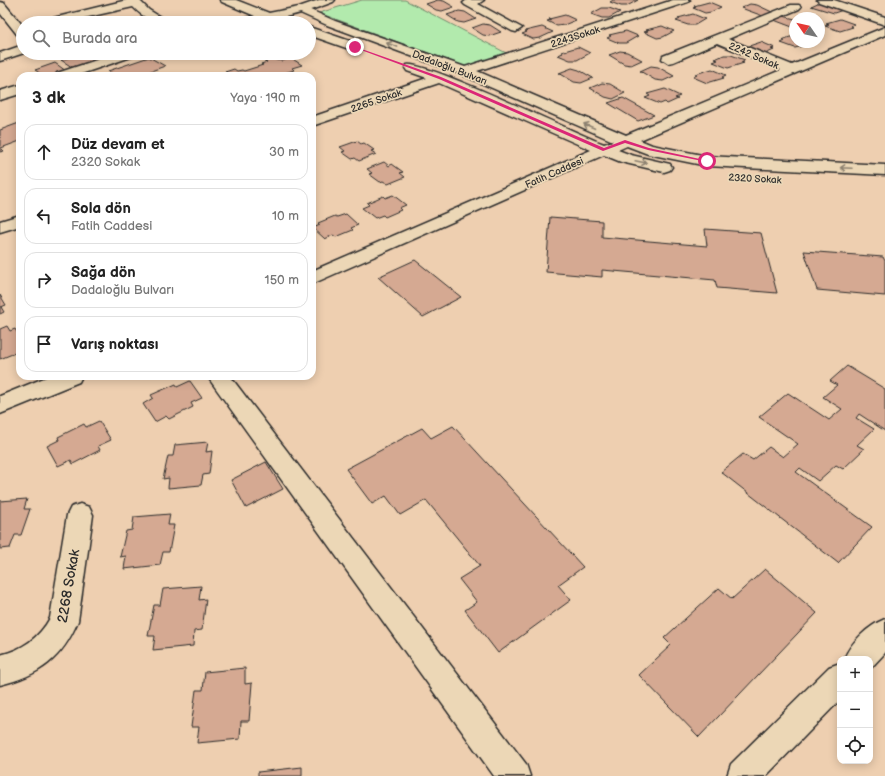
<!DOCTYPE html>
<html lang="tr">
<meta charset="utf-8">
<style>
body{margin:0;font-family:"Balsamiq Sans",sans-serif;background:#f6f6f6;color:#222}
.controls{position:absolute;right:12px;bottom:12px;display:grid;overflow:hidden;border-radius:8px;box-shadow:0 2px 10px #0003}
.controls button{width:36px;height:36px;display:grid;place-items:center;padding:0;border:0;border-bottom:1px solid #e0e0e0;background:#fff;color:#222;font:20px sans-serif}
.compass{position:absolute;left:789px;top:12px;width:36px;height:36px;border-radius:50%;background:#fff;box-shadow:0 2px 10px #0003;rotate:304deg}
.stop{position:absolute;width:12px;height:12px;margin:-9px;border:3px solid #db2777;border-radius:50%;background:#fff}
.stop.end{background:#db2777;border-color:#fff;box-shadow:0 1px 4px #0008}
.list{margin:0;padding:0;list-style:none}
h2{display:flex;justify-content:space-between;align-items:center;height:52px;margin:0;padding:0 16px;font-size:17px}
h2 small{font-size:13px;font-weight:400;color:#767676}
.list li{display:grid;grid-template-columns:26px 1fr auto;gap:12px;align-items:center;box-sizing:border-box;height:56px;margin:0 8px 8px;padding:0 8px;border:1px solid #e0e0e0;border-radius:12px}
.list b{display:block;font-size:15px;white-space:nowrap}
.list p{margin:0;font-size:13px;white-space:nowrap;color:#767676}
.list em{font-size:13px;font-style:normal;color:#767676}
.icon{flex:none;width:22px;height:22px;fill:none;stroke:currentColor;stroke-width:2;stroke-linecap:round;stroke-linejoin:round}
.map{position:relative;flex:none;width:885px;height:776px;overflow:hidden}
.search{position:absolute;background:#fff;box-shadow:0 2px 10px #0003;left:16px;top:16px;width:300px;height:44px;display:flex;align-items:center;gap:10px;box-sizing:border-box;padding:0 14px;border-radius:22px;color:#767676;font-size:15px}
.panel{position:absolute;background:#fff;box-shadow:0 2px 10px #0003;left:16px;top:72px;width:300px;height:308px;border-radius:12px}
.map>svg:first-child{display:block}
.green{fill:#b2eaad;stroke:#6e8a6c}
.building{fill:#d5a992;stroke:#2b2b2b}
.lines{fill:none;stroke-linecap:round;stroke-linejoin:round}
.minor-casing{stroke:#2b2b2b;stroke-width:3}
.major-casing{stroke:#2b2b2b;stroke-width:3}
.minor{fill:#ecd7b6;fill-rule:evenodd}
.major{fill:#ecd7b6;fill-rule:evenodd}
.oneway{stroke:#8c8170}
.route{fill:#db2777}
.labels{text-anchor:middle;stroke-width:3.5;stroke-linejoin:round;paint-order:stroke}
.far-street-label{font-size:10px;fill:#2b2b2b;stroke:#ecd7b6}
.near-street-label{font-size:14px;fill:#2b2b2b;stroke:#ecd7b6}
</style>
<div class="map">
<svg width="885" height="776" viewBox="0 0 885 776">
<rect width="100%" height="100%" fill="#eecfb0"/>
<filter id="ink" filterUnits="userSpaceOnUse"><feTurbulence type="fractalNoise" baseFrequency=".025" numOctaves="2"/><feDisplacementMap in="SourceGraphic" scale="8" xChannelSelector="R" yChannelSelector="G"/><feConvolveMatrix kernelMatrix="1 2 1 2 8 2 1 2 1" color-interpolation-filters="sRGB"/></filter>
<g filter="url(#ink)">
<path class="green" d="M362,0H405L510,55L466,67L319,13Z"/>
<path class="building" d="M438,0L444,1L454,7L442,11L436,10L426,4Z
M613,0H638L627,6H621L610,2Z
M709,2L721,7L711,12L705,13L693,8L696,7L694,6Z
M820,2L826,3L843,10L834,13L811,6Z
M750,4L757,5L772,12L763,16L741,8Z
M602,8H609L620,12L609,18H602L591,14Z
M459,11L465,12L476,19L464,23L458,22L447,15Z
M693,14L705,19L695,25H688L676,21L680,19L678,18Z
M565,15L576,20L564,25L557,26L547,21L551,20L549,19Z
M783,16L795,19V28L774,20Z
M840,19L854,24L851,26L853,27L840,31L825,26L829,24L826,23Z
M483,24L490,25L501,32L489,36L483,35L472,28Z
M662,26L674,31L663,37L657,38L644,32L648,31L646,30Z
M542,27L553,32L540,38L533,39L522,34L527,32L525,31Z
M626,31L638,36L626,43H619L607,38L611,36L609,35Z
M790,37H795V42H810L808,43L810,44L795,48L781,43L785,41L782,40Z
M761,42L775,48L771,49L774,50L765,54L746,47Z
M578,47L590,53L577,60H570L558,55L563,53L561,52Z
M620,51L627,52L642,60L631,65L624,64L609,55Z
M84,53L97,61L75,69L61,60Z
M86,53H110L114,55L99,60Z
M724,55H731L745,60L741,62L744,63L728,68L713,62L718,60L715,59Z
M149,57L165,66L137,76H116L108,71Z
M291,58L302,65L292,68L294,70L275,76L222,75L227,73L225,72L234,69L237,71L242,70L244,71L263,65L261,64L267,62L265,61L272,59L282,61Z
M55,63L66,71L51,76H44L35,70Z
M651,66L658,67L674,76L663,81L655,80L640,71Z
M572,68L579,70L593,78L581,83L574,82L559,73Z
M712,69L726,75L722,77L724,78L707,83L693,77L697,75L695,74Z
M602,83L610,84L625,93L613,99L605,97L590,88Z
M665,89L680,96L675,98L678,99L667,104L665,102L660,104L645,98L650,96L647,94Z
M623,98L654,115L638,121L608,103Z
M19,123L20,141L1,148L4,151L0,152V130Z
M357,141L361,144L364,143L374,150L371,151L376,154L359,161L355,158L352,159L342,152L345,151L340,147Z
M384,162L389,166L392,164L403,172L400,173L405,177L388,184L383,181L380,182L369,174L372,173L367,169Z
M393,195L406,205L399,208L401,210L385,217L383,215L375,218L362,208L369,205L367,203L383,196L385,198Z
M346,214L358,225L351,228L353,230L336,237L333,235L325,239L313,228L320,225L318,223L335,216L337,217Z
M550,217L602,221V237L707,246L705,229L761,233L777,293L717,288L715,280L602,270V277L546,272Z
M804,251L883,257L885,261V296L817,290Z
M415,260L461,297L423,317L378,277Z
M0,295L6,305L1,307L4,312L0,314Z
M7,326L10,331L15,329L20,337V343L18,344L20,351L0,359V329Z
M847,366L885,389V431L859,414L856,418L874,429L857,445L864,449L843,469L836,465L818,481L800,468L796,472L872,527L838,563L721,472L743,454L753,460L769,447L783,457L798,444L759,417L788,393L829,420L842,409L823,397L837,385L830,381Z
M190,381L202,398L191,403L193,407L169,419L166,416L155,422L143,404L153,398L151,395L176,384L177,387Z
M99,421L111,440L98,446L100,450L73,464L71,460L58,466L47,446L59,440L58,437L84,424L86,427Z
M453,426L583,567L558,585L571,600L498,653L465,610L477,602L459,579L480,566L426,500L400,515L386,496L372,504L346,469L422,428L431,438Z
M208,442L206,452L212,451L209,474L203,475L201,485L168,488L169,478L163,479L168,456H173L175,445Z
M266,462L283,489L246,508L231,480Z
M27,499L24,509H30L21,535H15L10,548L0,549V501Z
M170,514L168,525H174L169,552H163L160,565L124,569L126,556L120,557L126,531L132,530L134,517Z
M765,569L817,613L699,737L639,675L671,645L664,638L719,588L732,599Z
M201,586L199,600L206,599L202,630L194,631L193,646L153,650L155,636H148L154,605H160L163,589Z
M245,668V684L252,683L249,721H241L240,739L197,743L199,727H191L196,690H203L205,672Z
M302,767V776H258V772Z"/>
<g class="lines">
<defs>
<path id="minor" d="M127,0H139L149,10L170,23C153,23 145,19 133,7L61,23H39L41,21Z
M467,0H484L478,4L522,28L516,32L512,31L465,5L463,3Z
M673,0H690L688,2L477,71L626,135L781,70L717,43L673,62L668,63L662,59L663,56L791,5H799L801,7L799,9L728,39L792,65L885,27V35L640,140L652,145L707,156L885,165V175L707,166L648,154L627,146L618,150L631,155L670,164L672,167L670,170L664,172L621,162L604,155L312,284V271L591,150L439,83L312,126V117L427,78L407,71L405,68L407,65C425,61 575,133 604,144L613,141L460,74L327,25L298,12L296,10L298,8H306L335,21L465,67Z
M817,0H834L885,17V25L819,2Z
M0,2L4,3L23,26V38L19,37L0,13Z
M270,15L289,21L291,23C282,23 270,25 264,18Z
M309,27L353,42L355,45L349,49L309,35Z
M23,45L24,53L0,61V53Z
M20,215V226L0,232V221Z
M49,376H82L79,382L0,414V396Z
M207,376H230L526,764L530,776H494Z
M80,504L89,507L93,515L78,621C62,659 40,675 0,685V655C22,650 39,638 50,618L67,515L71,507Z
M885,619V653L870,669V659H844C851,642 868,626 885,619Z
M840,663V700L766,776H727L731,764L829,667Z"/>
<path id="major" d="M220,0H236L269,13L299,7L319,0H335L333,2C299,15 269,23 233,23L235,21L255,16L222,2Z
M118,53H136L134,56L75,76H55L57,73Z
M20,85V94L0,100V91Z"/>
</defs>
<use href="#minor" class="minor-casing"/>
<use href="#major" class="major-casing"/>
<use href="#minor" class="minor"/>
<use href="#major" class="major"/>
</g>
<defs><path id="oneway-shaft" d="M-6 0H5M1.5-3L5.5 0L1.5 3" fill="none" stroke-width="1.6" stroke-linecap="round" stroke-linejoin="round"/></defs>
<g class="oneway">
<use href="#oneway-shaft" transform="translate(392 45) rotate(-160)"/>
<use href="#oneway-shaft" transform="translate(589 126) rotate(-157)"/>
<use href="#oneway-shaft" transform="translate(641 162) rotate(12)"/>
<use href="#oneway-shaft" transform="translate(846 168) rotate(-177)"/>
</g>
</g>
<path class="route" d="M353,47H356L441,77L604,148L625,140L649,148L709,161L707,162L648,150L625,143L603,151L439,79Z"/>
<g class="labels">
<g class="far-street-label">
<text transform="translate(575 36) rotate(-18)" y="4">2243Sokak</text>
<text transform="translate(754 55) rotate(23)" y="4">2242 Sokak</text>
<text transform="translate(450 67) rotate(21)" y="4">Dadaloğlu Bulvarı</text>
<text transform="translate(376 100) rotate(-19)" y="4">2265 Sokak</text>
<text transform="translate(554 172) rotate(-24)" y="4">Fatih Caddesi</text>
<text transform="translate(755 178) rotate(3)" y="4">2320 Sokak</text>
</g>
<g class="near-street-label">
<text transform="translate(68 586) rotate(-80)" y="5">2268 Sokak</text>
</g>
</g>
</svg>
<div class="controls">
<button>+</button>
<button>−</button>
<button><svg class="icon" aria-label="locate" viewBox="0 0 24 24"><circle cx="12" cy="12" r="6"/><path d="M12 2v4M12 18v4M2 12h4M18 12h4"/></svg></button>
</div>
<svg class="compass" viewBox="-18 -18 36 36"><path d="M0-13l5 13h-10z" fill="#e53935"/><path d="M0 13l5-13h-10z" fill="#767676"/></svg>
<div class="stop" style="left:707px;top:161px"></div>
<div class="stop end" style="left:355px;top:47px"></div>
<div class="search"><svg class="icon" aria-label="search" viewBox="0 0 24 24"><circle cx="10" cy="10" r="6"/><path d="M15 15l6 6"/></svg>Burada ara</div>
<section class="panel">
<h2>3 dk<small>Yaya · 190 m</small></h2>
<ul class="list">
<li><svg class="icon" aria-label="ahead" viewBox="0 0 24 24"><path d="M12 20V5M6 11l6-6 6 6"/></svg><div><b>Düz devam et</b><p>2320 Sokak</p></div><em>30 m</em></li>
<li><svg class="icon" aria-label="left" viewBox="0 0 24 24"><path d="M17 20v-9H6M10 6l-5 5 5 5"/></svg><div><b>Sola dön</b><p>Fatih Caddesi</p></div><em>10 m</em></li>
<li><svg class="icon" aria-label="right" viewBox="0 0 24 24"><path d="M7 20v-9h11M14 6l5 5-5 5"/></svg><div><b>Sağa dön</b><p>Dadaloğlu Bulvarı</p></div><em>150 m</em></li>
<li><svg class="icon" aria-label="arrive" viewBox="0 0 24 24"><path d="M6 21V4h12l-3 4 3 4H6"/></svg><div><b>Varış noktası</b></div></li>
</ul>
</section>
</div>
